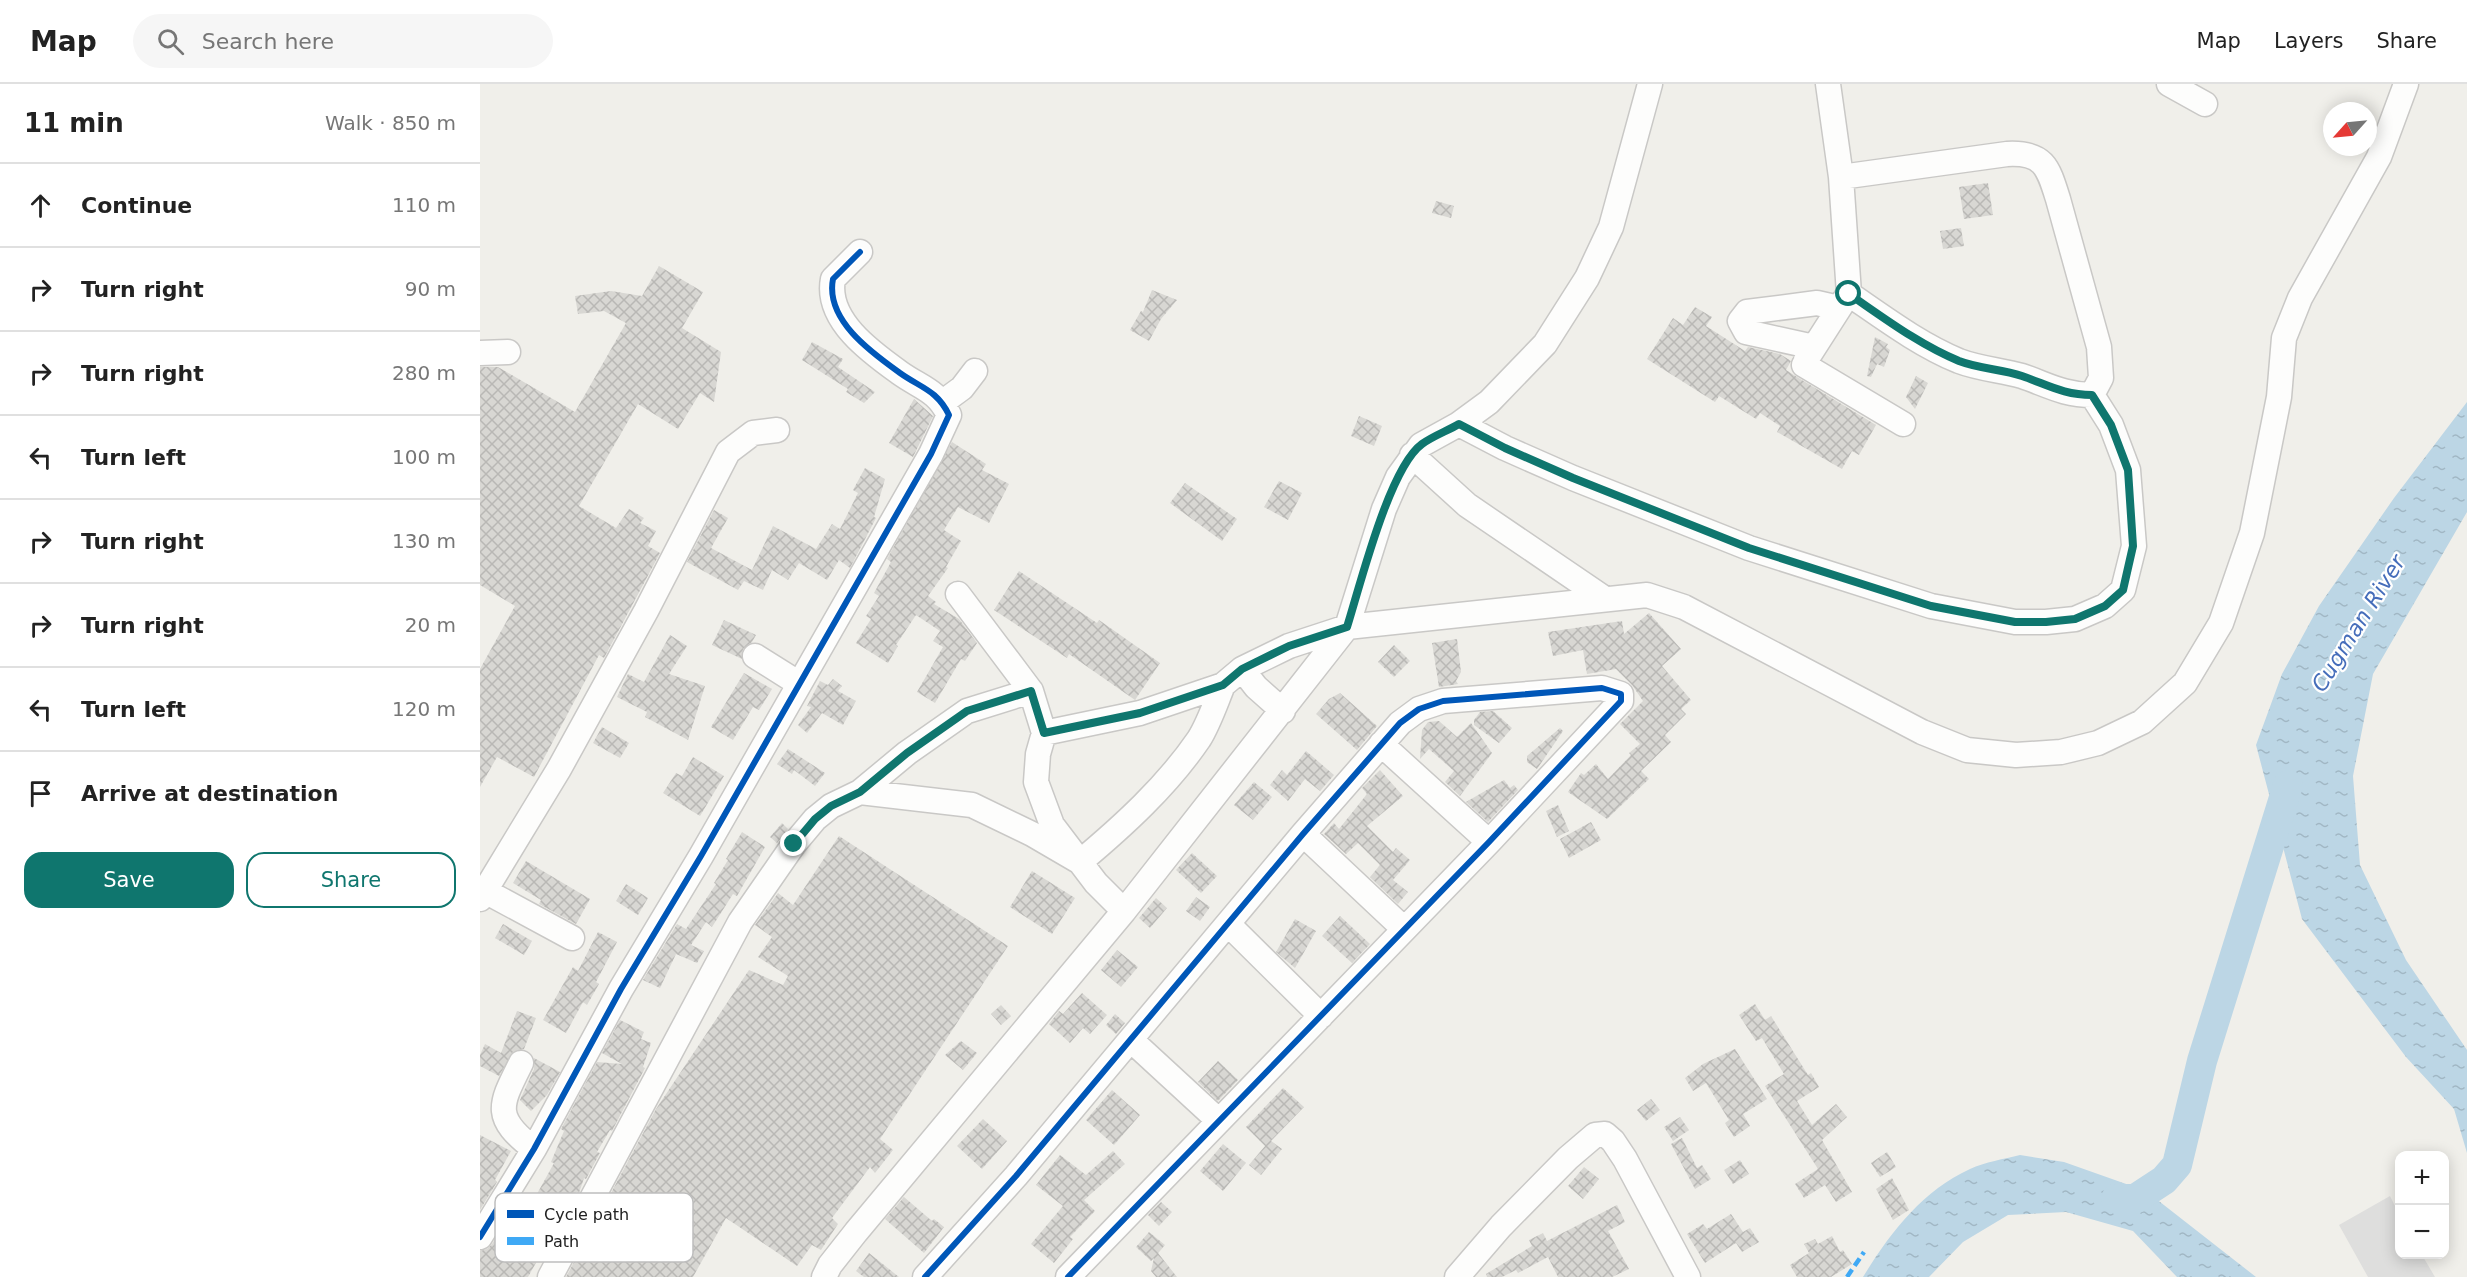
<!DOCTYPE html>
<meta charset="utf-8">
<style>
body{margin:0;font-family:"DejaVu Sans",sans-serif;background:#f6f6f6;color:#222}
.controls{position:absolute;right:18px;bottom:18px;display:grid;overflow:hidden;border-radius:12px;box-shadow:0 3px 15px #0003}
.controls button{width:54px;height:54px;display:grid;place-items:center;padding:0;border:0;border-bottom:2px solid #e0e0e0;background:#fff;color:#222;font:30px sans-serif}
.compass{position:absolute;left:1843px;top:18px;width:54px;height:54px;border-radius:50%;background:#fff;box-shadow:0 3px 15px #0003;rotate:243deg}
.stop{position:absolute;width:18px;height:18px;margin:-14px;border:4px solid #0f766e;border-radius:50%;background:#fff}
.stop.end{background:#0f766e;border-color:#fff;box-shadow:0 2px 6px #0008}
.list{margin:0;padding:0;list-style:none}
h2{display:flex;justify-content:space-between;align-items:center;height:78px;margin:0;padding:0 24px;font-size:26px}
h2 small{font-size:20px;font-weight:400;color:#767676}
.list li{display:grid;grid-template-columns:39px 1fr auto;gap:18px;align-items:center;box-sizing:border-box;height:84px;padding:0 24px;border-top:2px solid #e0e0e0}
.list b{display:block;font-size:22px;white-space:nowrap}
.list em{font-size:20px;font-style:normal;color:#767676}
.actions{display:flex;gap:12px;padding:18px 24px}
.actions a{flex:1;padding:14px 0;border:2px solid #0f766e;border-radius:18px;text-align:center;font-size:21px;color:#0f766e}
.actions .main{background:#0f766e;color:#fff}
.icon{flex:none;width:33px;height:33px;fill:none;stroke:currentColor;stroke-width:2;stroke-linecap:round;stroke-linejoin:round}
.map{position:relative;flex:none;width:1987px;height:1193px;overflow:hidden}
header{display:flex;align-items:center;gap:36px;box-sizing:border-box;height:84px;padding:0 30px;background:#fff;border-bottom:2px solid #e0e0e0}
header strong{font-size:28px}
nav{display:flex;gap:33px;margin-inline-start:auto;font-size:21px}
.search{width:420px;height:54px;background:#f6f6f6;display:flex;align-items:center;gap:15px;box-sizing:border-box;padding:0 21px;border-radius:33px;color:#767676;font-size:22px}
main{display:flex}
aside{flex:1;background:#fff}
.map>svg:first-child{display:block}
.water{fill:url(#water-ripples)}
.pier{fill:#dededd}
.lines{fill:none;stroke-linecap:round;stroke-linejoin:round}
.river{stroke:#bcd6e5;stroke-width:30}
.building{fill:url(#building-cross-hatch)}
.minor-casing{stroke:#c9c8c6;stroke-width:27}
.minor{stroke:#fdfdfc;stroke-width:24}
.quiet{stroke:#3fa9f5;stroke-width:4.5;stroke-dasharray:9 4.5;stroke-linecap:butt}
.cycleway-casing{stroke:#fff;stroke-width:10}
.cycleway{stroke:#0057b8;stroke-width:6}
.route{stroke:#0f766e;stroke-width:8}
.labels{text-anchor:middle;stroke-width:4.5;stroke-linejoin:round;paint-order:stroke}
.water-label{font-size:22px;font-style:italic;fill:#456dba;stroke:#fff}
.key{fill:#fff;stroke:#bdbdbd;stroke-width:1.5}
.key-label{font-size:16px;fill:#222}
</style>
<header>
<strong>Map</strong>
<div class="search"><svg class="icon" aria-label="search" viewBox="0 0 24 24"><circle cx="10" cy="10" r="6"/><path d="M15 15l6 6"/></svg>Search here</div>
<nav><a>Map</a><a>Layers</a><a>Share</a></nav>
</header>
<main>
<aside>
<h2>11 min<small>Walk · 850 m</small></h2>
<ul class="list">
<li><svg class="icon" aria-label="ahead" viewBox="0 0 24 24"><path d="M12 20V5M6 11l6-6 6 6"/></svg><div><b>Continue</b></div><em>110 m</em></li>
<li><svg class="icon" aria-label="right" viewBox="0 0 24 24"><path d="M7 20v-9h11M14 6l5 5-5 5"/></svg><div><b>Turn right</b></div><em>90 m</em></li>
<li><svg class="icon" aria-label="right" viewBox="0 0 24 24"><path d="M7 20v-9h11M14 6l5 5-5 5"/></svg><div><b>Turn right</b></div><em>280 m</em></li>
<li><svg class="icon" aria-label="left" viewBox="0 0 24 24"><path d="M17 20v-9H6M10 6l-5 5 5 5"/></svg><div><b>Turn left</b></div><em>100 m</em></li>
<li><svg class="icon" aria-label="right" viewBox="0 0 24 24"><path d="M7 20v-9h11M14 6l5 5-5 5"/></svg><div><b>Turn right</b></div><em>130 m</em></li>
<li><svg class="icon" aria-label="right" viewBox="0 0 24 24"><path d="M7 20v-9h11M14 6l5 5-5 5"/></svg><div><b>Turn right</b></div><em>20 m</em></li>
<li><svg class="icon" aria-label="left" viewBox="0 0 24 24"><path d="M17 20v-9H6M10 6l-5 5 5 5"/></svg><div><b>Turn left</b></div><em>120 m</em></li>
<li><svg class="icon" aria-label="arrive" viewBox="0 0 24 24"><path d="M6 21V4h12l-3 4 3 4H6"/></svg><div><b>Arrive at destination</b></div></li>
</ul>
<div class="actions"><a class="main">Save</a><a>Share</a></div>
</aside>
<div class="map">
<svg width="1987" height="1193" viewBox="0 0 1987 1193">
<defs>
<pattern id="water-ripples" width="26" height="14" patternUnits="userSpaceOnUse" patternTransform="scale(1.5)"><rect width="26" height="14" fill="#bcd6e5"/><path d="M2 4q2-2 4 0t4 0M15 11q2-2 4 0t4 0" fill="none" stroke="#a1b7c4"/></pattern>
<pattern id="building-cross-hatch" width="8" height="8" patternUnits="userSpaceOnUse" patternTransform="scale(1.5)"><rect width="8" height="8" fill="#d8d7d3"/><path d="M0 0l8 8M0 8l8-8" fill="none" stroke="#b9b8b5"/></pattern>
</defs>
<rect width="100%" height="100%" fill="#f0efea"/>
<path class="water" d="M1987,318V428L1893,590L1873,692L1880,781L1926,876L1987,966V1069L1974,1025L1926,973L1822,835L1776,661L1802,590L1839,522L1914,414Z
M1540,1071L1584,1078L1666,1107L1776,1193H1697L1653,1147L1586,1128L1528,1131L1483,1158L1449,1193H1383C1410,1149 1442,1107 1490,1085C1505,1078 1524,1075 1540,1071Z"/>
<path class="pier" d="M1910,1112L1919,1130L1920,1170L1942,1171L1955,1193H1888L1859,1141Z"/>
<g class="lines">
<path class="river" d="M1636,1115H1655L1684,1096L1697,1081L1722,977L1808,701"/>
</g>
<path class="building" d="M1508,99L1513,131L1484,135L1479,103Z
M956,117L974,122L971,134L952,129Z
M1481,144L1484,162L1463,165L1460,147Z
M179,182L223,208L202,244L241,268L234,318L220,309L198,345L158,320L99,422L136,444L149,425L164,434L160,439L176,447L168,462L180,469L124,574L119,571L54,693L17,673L0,703V585L35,522L0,501V283H18L95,328L146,239L124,227L98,230L95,212L131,207L162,212Z
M672,206L697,216L681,235L669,257L650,246L661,227L663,228Z
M1215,223L1232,233L1226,242L1265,267L1268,263L1300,270L1311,277L1306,286L1317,293L1396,341L1379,371L1372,367L1362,385L1297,348L1300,342L1280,329L1276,335L1239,312L1235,318L1167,275L1193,234L1203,241Z
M1395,253L1408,260L1406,263L1410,266L1404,283L1397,280L1391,293L1387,292Z
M332,258L363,275L358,283L395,308L384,319L366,308L368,305L322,276Z
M1436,292L1448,299L1435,325L1426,313Z
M434,315L453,332L433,373L409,359Z
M879,332L902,342L894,362L871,352Z
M472,358L506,380L502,386L529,400L509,439L478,423L464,446L481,457L466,483L468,484L448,512L456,518L454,520L479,535L497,559L485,577L481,575L455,619L437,608L463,563L453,557L460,547L436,531L416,561L418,562L408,579L376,559L391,535L386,532L399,512L394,509L411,478L407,475Z
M385,384L405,395L394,433L396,434L370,484L359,476L347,496L319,479L308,496L292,486L283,506L264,497L258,506L207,478L234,426L248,434L231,464L272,486L293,442L336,465L352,440L360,445L378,409L373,406Z
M799,397L822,409L808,436L784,423Z
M705,399L757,435L742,457L690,419Z
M539,487L617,539L619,536L680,579L655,616L589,570L587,574L514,526Z
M1169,529L1201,565L1182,582L1211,616L1201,625L1206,630L1185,651L1191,658L1161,687L1169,695L1127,735L1088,708L1101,689L1104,691L1116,680L1128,695L1151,671L1149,669L1160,660L1140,640L1163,617L1152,601L1136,585L1107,590L1103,566L1073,572L1068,548L1142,537L1144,550Z
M244,536L276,551L272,558L263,565L262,575L232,561Z
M190,551L207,562L189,590L225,602L208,656L165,633L167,628L137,613L148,590L164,598Z
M977,555L981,588L976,597L978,600L959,603L952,559Z
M914,561L930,577L914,593L898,578Z
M264,589L292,605L279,626L273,623L253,656L231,643Z
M353,595L362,602L358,607L376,617L363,641L342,629L327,649L318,641L331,623L327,622L340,597L348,601Z
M860,609L897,642L877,666L836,630L849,615Z
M1013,627L1032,644L1019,659L994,641V636L1000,628Z
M959,637L977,653L991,639L1012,669L980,712L965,698L974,687L949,665L940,675L942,646L948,638Z
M122,643L149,659L140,674L113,659Z
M1080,644L1083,647L1057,685L1047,678V672Z
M308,665L345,689L335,702L314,686L312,690L297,680Z
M826,667L854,691L840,707L825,695L808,717L790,701L802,686L807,691Z
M213,673L244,692L220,732L183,709L196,689L202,692Z
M900,686L923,712L887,742L913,768L916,764L930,776L913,796L928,808L918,820L890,793L900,781L878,759L866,770L844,750L854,739L859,745L887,710L882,704Z
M1024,696L1030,704L1034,701L1038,706L1008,738L986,718Z
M774,698L792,713L773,736L754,721Z
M1078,721L1089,747L1077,753L1066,727Z
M1111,738L1121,756L1089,774L1080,755Z
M302,739L308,745L297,759L290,753Z
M262,748L285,763L257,812L253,810L232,843L226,838L211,861L224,867L217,879L196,870L180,904L163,896L197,840L206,845L236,800L234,799L248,776L246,775Z
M359,752L528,862L400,1055L413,1066L395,1089L390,1083L352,1134L358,1140L341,1166L332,1161L317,1182L246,1134L213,1193H86L176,1025L269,886L303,901L308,892L278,873L292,853L275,841L298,809L313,821Z
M712,769L737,792L721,809L696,786Z
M46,777L110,815L96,840L59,820L61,816L33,799Z
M552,787L595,814L572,850L530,823Z
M146,800L168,814L158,831L136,817Z
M716,813L730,823L720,837L706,827Z
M676,814L687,824L670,844L659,834Z
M860,832L890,860L872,879L842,852Z
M815,835L836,847L815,884L796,868Z
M23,840L52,857L44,871L15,854Z
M118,848L137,858L116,898L119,900L107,921L103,918L86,949L63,936L93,883L98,887Z
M637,866L658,883L641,903L621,886Z
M602,909L627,931L610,950L603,944L590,959L569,940L579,927L583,930Z
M1275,920L1285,936L1291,932L1328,991L1331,989L1339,1003L1317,1017L1332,1041L1356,1020L1367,1033L1342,1056L1372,1108L1356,1118L1345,1101L1324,1114L1315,1100L1338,1085L1285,1002L1304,990L1282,954L1276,957L1259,931Z
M521,921L531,932L521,941L511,930Z
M37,927L56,934L44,965L33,968L19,992L0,982V971L5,960L21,969Z
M635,930L645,939L636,950L626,941Z
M140,936L164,948L161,955L171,959L163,983L165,984L132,1047L130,1046L117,1068L120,1069L106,1095L104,1094L99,1109L96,1108L48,1193H0V1167L7,1165L12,1160L41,1113L52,1119L74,1079L71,1078L84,1047L81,1045L117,978L142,980L122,969Z
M481,957L497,969L483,986L465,971Z
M1255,965L1287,1015L1263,1030L1270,1042L1254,1053L1245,1039L1249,1036L1226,999L1213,1007L1205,994L1223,980Z
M54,974L80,988L67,1011L51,1027L40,1016L54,985Z
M738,977L758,996L738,1017L718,998Z
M803,1004L824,1023L791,1057L802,1065L781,1091L769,1081L785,1062L766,1043Z
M632,1006L660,1031L634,1061L606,1036Z
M1171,1015L1180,1026L1166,1037L1157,1026Z
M1200,1033L1209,1046L1193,1057L1184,1043Z
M503,1035L527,1057L502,1085L477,1062Z
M0,1051L31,1067L15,1096L17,1098L0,1126Z
M1202,1054L1217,1084L1222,1081L1231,1095L1215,1105L1191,1060Z
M743,1060L766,1079L743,1107L720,1087Z
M633,1067L645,1080L604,1116L615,1127L590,1153L593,1155L574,1179L551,1160L583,1122L556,1101L580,1071L606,1091Z
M1407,1068L1416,1083L1400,1093L1391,1079Z
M1260,1076L1269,1090L1253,1100L1244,1086Z
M1104,1083L1119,1095L1103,1115L1088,1102Z
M1412,1094L1429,1126L1413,1136L1396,1105Z
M424,1113L452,1137L454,1135L464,1143L444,1169L405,1135Z
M681,1118L692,1128L679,1142L668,1131Z
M1137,1121L1145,1138L1128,1147L1149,1185L1132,1193H1078L1068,1173L1038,1189L1036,1186L1022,1193H1007L1006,1190L1052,1162L1049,1156L1063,1149L1067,1157Z
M1251,1130L1263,1148L1270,1144L1279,1158L1262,1168L1256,1159L1225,1179L1207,1150L1223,1140L1227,1145Z
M669,1148L685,1161L678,1169L697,1193H676L671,1187L674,1174L671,1177L656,1163Z
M1352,1152L1360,1168L1363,1166L1372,1180L1351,1193H1317L1310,1181L1329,1169L1324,1160L1335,1155L1338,1160Z
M389,1169L419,1193H384L376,1187Z"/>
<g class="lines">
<defs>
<path id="minor" d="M1689,0L1725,20
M1361,93L1527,70C1564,68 1568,83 1578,115L1619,263L1621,294L1612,311
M1334,263L1266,248L1260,237L1267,228L1337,219L1359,224
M0,269L28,268
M1326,276L1367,212
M1324,281L1423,340
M463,318L482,304L495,287
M979,340L1009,318L1065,260L1107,194L1131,143L1170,0
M932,371L987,421L1125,515
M478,510L551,607L564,649L558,670L556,698L572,741L616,799L644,827
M275,572L318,599
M762,585L809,562L867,543L1167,511L1204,523L1442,648L1487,666L1536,671L1581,668L1618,659L1662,638L1705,599L1741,539L1772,449L1799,313L1804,254L1820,214L1899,73L1926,0
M564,649L660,629L743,601L762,585L776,603L803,627
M901,660L1009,758
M380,708L492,721L552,750L600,778C643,742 687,702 719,655C729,639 736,618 743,601
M823,750L924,845
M5,807L92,854
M0,815L79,685L166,527L248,368L273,349L297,346
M748,840L841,932
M651,956L739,1037
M41,979C20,1021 12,1033 54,1065
M0,1153L54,1065L141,905L221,772L451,370L469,331C457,306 441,304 420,289C392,269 345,236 353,195L380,168
M70,1193L260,838L314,760L335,735L351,722L380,708L427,669L487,627L551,607
M344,1193L350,1181L376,1148L644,827L867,543L904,425L918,393L941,361L979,340L1025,364L1093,394L1269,464L1451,522L1535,538H1566L1595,535L1625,522L1643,506L1654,462L1648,386L1631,341L1612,311C1584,311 1568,301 1542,292C1521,286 1500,285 1479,277C1440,261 1404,234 1369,210L1361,93L1348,0
M445,1193L536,1092L823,750L920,639L939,625L963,617L1122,604L1141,610V617L1009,758L588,1193
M977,1193L1021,1142L1088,1074L1115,1051L1125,1050L1133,1057L1145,1075L1208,1193"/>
</defs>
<use href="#minor" class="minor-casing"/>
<use href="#minor" class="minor"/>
<path class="quiet" d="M1367,1193L1384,1168"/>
<defs>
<path id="cycleway" d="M0,1153L54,1065L141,905L221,772L451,370L469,331C457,306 441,304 420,289C392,269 345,236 353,195L380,168
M445,1193L536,1092L823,750L920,639L939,625L963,617L1122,604L1141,610V617L1009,758L588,1193"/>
</defs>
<use href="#cycleway" class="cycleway-casing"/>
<use href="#cycleway" class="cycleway"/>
</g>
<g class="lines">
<path class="route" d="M314,760L335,735L351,722L380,708L427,669L487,627L551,607L564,649L660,629L743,601L762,585L809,562L867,543C880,502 909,384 942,360C953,352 967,347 979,340L1025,364L1093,394L1269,464L1451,522L1535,538H1566L1595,535L1625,522L1643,506L1653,462L1648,386L1631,341L1612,311C1584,311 1568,301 1542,292C1521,285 1500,285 1479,277C1440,261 1404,234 1369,210"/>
</g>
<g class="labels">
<g class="water-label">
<text transform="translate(1878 539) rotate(-58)" y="8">Cugman River</text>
</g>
</g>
<rect x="15" y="1109" width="198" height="69" rx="9" class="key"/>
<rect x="27" y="1126" width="27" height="8" fill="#0057b8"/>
<rect x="27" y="1153" width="27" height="8" fill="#3fa9f5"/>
<g class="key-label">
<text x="64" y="1136">Cycle path</text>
<text x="64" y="1163">Path</text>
</g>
</svg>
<div class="controls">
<button>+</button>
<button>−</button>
</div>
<svg class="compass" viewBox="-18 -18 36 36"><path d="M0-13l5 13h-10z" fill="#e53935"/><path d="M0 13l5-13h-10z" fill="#767676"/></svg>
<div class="stop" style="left:1369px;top:210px"></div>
<div class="stop end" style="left:314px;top:760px"></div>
</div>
</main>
